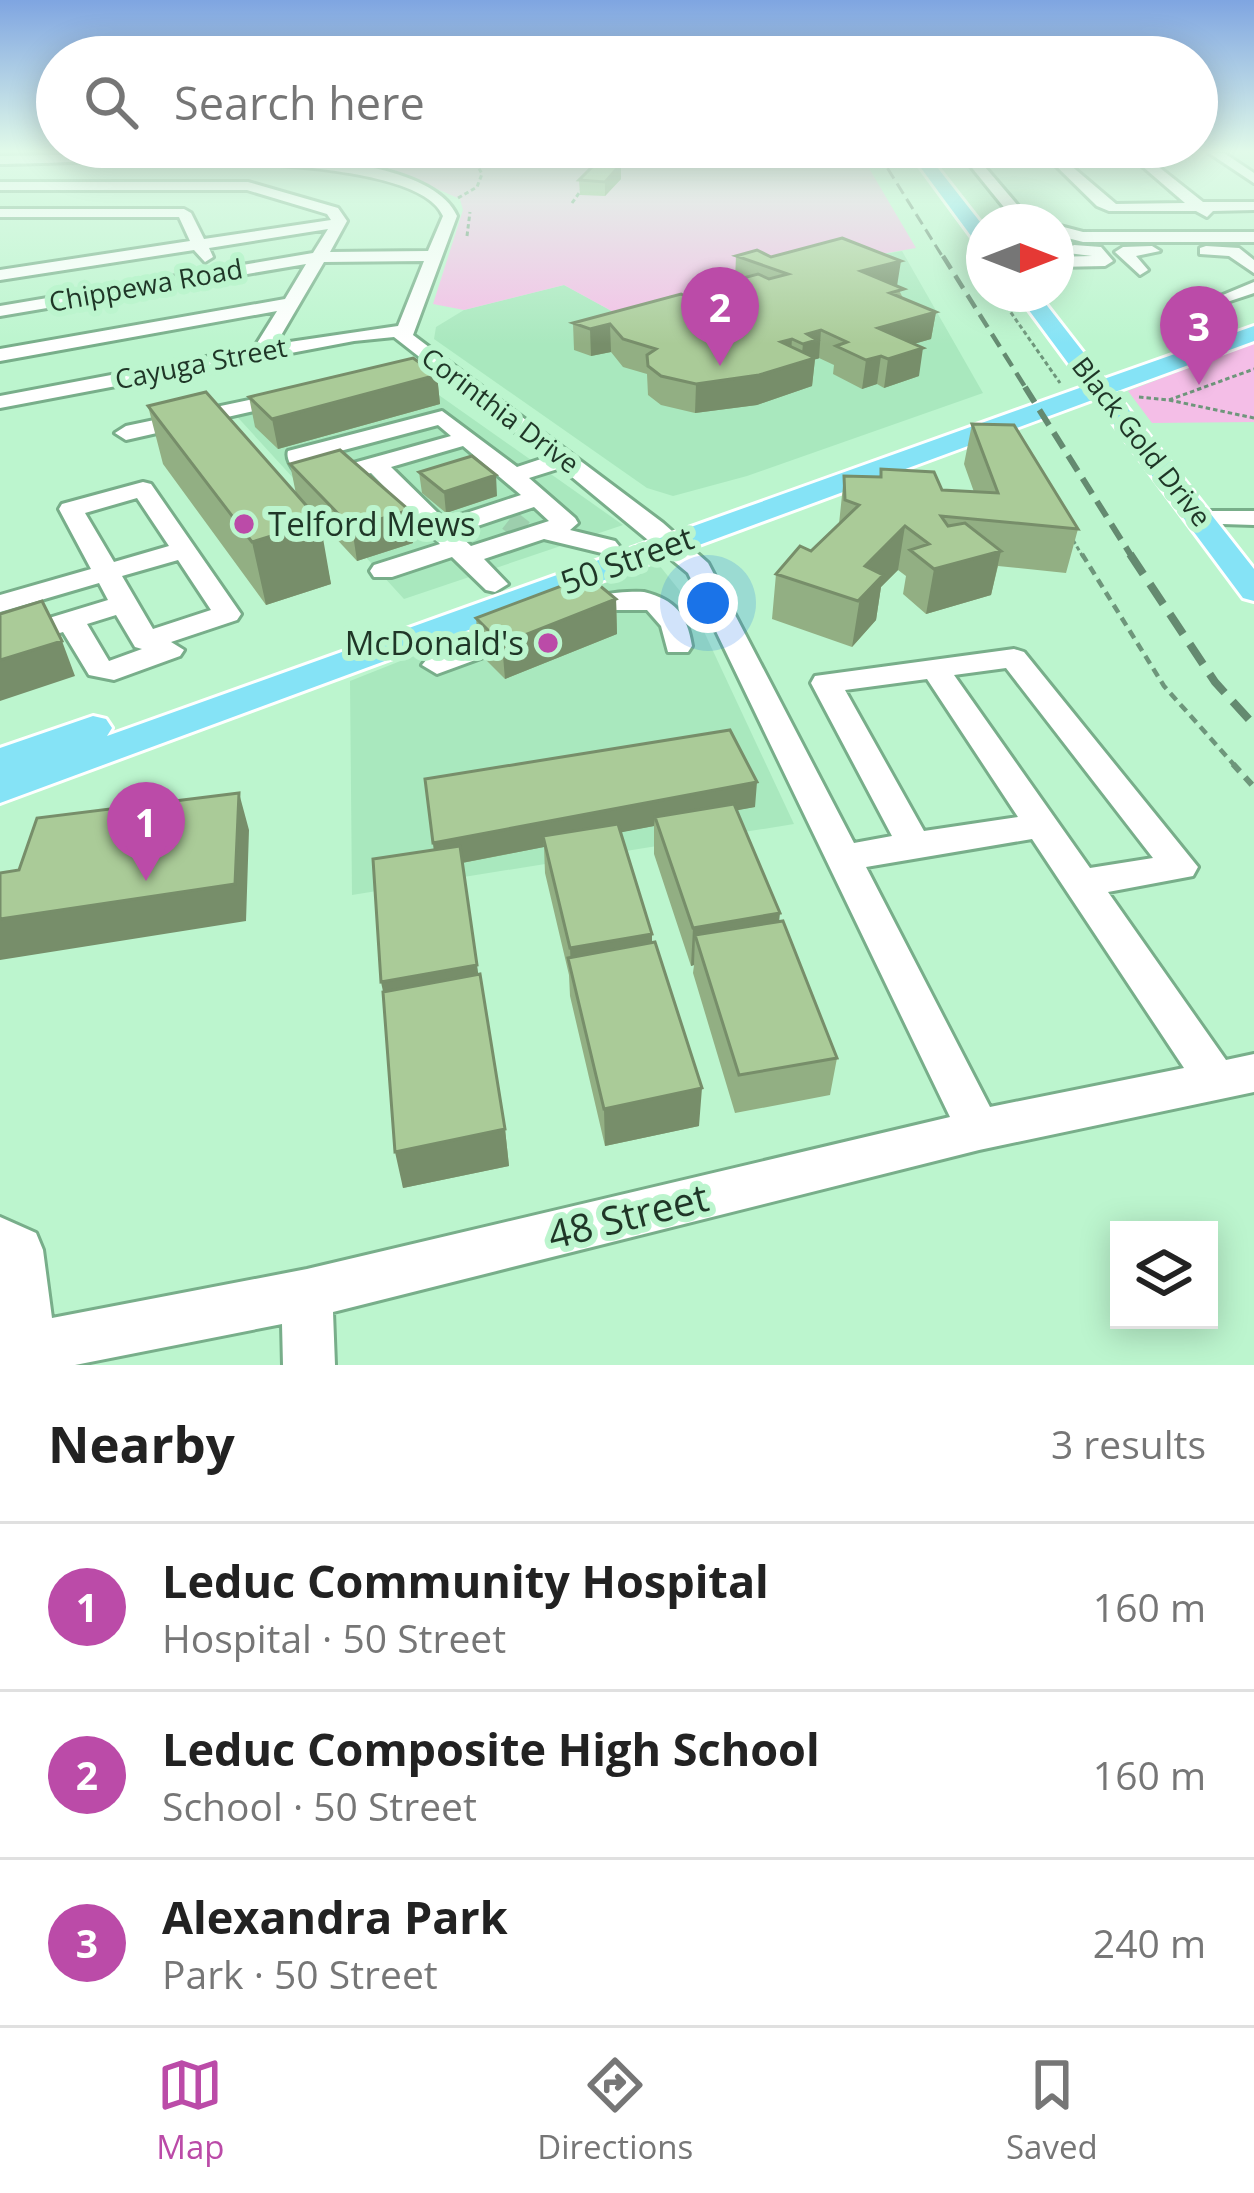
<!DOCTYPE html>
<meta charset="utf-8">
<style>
body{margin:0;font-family:"Open Sans",sans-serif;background:#f6f6f6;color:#222}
.controls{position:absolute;right:36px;bottom:36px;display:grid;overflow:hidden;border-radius:0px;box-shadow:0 6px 30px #0003}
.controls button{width:108px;height:108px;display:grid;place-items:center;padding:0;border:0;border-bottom:3px solid #e0e0e0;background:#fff;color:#222;font:60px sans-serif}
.compass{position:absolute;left:966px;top:204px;width:108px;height:108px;border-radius:50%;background:#fff;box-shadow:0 6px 30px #0003;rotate:90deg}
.you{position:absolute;left:708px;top:603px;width:42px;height:42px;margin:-30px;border:9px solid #fff;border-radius:50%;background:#1a73e8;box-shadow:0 0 0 18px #1a73e833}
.badge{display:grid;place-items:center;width:78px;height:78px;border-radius:50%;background:#bb4ba8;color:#fff;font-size:39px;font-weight:700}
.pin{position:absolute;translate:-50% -99px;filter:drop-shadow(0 3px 6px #0008)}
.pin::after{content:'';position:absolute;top:63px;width:42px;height:36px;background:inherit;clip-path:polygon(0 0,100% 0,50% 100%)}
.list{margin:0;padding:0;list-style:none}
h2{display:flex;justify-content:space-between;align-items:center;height:156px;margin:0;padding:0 48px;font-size:51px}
h2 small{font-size:39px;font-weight:400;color:#767676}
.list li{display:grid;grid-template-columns:78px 1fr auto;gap:36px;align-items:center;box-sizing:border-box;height:168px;padding:0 48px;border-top:3px solid #e0e0e0}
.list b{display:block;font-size:45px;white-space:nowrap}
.list p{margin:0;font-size:39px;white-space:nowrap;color:#767676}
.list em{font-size:39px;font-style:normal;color:#767676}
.icon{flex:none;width:66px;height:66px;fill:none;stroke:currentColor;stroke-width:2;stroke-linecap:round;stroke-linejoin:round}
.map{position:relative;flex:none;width:1254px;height:1365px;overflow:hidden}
.search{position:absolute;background:#fff;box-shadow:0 6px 30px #0003;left:36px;right:36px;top:36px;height:132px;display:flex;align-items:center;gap:30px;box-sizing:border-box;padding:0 42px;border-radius:66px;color:#767676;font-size:45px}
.sheet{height:660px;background:#fff}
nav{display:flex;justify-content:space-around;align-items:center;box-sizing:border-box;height:168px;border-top:3px solid #e0e0e0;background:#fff;font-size:33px;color:#767676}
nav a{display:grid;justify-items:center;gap:6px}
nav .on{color:#bb4ba8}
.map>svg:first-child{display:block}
.built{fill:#a9e8be}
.green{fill:#f4bee7}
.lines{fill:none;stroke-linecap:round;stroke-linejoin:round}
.minor-tunnel{stroke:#9dcfad;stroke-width:22;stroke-dasharray:22 12;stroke-linecap:butt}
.minor-casing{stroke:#78ae8a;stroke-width:6}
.major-casing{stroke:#fff;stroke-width:6}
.path-far2{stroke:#6e967b;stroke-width:3;stroke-dasharray:4.5 3;stroke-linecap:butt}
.path-far1{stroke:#6e967b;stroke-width:4.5;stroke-dasharray:9 6;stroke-linecap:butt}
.path{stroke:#6e967b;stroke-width:6;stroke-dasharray:10 8;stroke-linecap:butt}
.minor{fill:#fff;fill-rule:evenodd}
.major{fill:#85e3f6;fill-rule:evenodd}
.rail-far3{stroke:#648a70;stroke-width:3;stroke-dasharray:12 6;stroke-linecap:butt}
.rail-far2{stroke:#648a70;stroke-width:4.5;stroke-dasharray:15 8;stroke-linecap:butt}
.rail-far1{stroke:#648a70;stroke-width:6;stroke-dasharray:18 9;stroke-linecap:butt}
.rail{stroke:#648a70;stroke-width:8;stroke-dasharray:24 12;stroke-linecap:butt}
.wall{fill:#92af83}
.shaded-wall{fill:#778e6a}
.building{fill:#aacb98;stroke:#778e6a;stroke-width:3}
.poi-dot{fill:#bb4ba8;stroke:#bcf5ce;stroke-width:4.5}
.labels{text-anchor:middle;stroke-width:12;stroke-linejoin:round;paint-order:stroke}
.far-street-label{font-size:27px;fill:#1f3627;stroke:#bcf5ce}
.poi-label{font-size:33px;fill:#1f3627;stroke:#bcf5ce;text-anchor:start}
.street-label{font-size:33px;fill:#1f3627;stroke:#bcf5ce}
.near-street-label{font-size:39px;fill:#1f3627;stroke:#bcf5ce}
</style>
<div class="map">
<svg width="1254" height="1365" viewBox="0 0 1254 1365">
<rect width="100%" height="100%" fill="#bcf5ce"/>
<path class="built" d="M902,251L983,393L747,476L673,496L647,488L434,339L436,327L464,310L564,285L639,326L729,281Z
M409,374L623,525L404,599L231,410Z
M655,560L692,606L794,824L352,895L350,681Z"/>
<path class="green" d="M347,153H860L916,248L731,280L759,295L639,326L564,285L464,310L433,304L463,210L460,199L435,188L341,163L339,155Z
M1254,343V422L1152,423L1128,391Z"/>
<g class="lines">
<path class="minor-tunnel" d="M509,520L523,531"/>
<defs>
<path id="minor" d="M165,153C230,154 428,149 457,216L413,335L663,523L708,563L854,843L892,836L811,683L815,676L1014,649L1024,652L1198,867L1193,876L1108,892L1226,1060L1254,1054V1092L979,1150L333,1312L335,1365H283L282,1324L75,1365H0V1217L36,1233L43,1250L52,1318L307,1269L950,1117L688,573L561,468L529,478L575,518L578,523L570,530L615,541L619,546L615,551L606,554L544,539L484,559L508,584L495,592L486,590L452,557L392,577H374L370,571L374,565L440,544L371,473L316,488C304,485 284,462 288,451L442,411L517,467L547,457L394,337L354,341L0,408V396L254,348L277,311L0,361V349L285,299L306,264L0,316V306L313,253L328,229L209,248L213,257L205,262L194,250L0,280V270L190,241L179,217H0V209H184L191,213L204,239L331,220L327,214L247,190H0V182H248L338,208L347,221L330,252L428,251L443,216C413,144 74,163 0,164V156ZM424,261L398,326L276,344L324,262ZM438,425L451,436L321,472L310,459ZM463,446L521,495L445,520L391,467ZM534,507L549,521L471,546L457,533ZM1006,668L1153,858L1090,868L954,675ZM927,679L1018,817L924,831L845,690ZM1032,839L1184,1068L990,1107L866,867Z
M960,153H973L1032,222H1016Z
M1043,153H1056L1116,204L1185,203L1127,153H1141L1203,202H1254V210L1213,211L1207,217L1196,211H1109L1097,206Z
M1209,153H1224L1254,173V183Z
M1056,225L1083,232H1254V242H1083L1056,235Z
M1074,245L1101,247L1113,261L1105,266L1056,267V257L1092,256L1068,253L1066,250Z
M1206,246L1239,248L1254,260V273L1229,256L1200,254V248Z
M1123,247L1152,246L1160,251L1136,256L1148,270L1140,275L1115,252Z
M1254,282V293L1227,302L1218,297Z
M287,392L294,394V402L126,440L115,433L126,426Z
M143,482L151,484L241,614L237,620L171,642L184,650L180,656L114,680L89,675L63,632L0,651V633L108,600L99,583L0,612V595L91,569L59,509L62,504ZM137,498L169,546L114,562L85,513ZM178,560L211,610L153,629L122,576ZM116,615L135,647L142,649L109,661L87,624Z
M1200,511H1254V525L1191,523L1188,518L1191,513Z
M644,592C675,600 687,614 692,646L688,652H668L661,626L647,610H614L579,620L565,612C583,595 619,591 644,592Z
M517,626L527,629L531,635L527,641L437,674L422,665L427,659Z"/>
<path id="major" d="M910,153H926L984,227V246L977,244Z
M1017,294H1038L1104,379L1254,326V341L1115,392L1254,569V601L1243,598L1095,399L0,803V748L93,716L106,719L112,728L107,736L1085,386Z"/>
</defs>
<use href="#minor" class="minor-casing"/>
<use href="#major" class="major-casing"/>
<path class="path-far2" d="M465,153L476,163
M597,153L621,158L623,166L616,170
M458,198L477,187L482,174L476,163L488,153
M572,203L582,189
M467,236L470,212
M973,258L984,274
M998,294L1060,383
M1139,397L1169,400L1254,369
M1169,400L1254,418
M1073,540L1083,557"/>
<path class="path-far1" d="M1082,554L1164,686L1236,767"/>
<path class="path" d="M1233,764L1254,787"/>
<use href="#minor" class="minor"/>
<use href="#major" class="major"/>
<path class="rail-far3" d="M878,153L944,259"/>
<path class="rail-far2" d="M943,256L1027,390"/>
<path class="rail-far1" d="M1025,387L1132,557"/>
<path class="rail" d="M1130,554L1215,682L1254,725"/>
</g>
<path class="wall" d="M621,179L605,196L580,195L579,180Z
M736,256L771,257L897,286L903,298L936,312L931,339L914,344L919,376L884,388L877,384L862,389L833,374L834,365L819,358L815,359L812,386L757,405L695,413L661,405L648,395L647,374L623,367L611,352L591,356L574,350L573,323L724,289V283L735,280Z
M437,375L440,404L278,449L255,427L249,397Z
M148,406L296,494L290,464L413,543L357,561L317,518L331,584L266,605L163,464Z
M972,424L1078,529L1066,573L998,566L991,595L926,614L903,594L906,576L898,570L881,587L876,620L852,647L772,619L776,574L811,551L839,524L844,476L942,490L974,492L964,464Z
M419,472L497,496L446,513L422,493Z
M616,599L617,634L505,679L479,653L476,618Z
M425,779L755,807L737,810L779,922L837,1058L830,1095L735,1113L693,973L694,965L691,966L654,854V826L621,832L652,943L699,1126L605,1146L570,996L569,975L545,873L544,847L462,863L478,974L505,1129L509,1166L403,1188L383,992L434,850Z"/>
<path class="shaded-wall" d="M621,164V179L605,196V182Z
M901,261L897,286L861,271Z
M936,312L931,339L875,355L878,328Z
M610,324L611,352L591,356L590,329Z
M821,330L819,358L815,359L812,386L757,405L695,413L696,384L781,342L792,339L790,366L801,362L803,344L807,334Z
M923,348L919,376L884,388L888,359Z
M881,356L877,384L862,389L866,360Z
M437,375L440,404L278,449L272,419Z
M496,475L497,496L446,513L444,492Z
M409,510L413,543L357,561L352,528Z
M320,521L331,584L266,605L252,542Z
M905,526L898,570L881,587L876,620L852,647L865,566Z
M1001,551L991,595L926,614L934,569Z
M616,599L617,634L505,679L502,644Z
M62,641L75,676L0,701V660Z
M757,782L755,807L658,825L655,817L654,826L546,847L543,836L544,847L436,868L433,843Z
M239,793L249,830L246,921L0,960V919Z
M780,913L776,950L695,935L694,965L691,966L693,928Z
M652,934V972L571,969L570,948Z
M477,965L482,1003L389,1020L381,982Z
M702,1088L699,1126L605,1146L604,1109Z
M505,1129L509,1166L403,1188L395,1152Z"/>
<path class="building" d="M596,163L621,164L605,182L579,180Z
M842,238L901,261L861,271L904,289L890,293L936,312L878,328L923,348L888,359L881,356L866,360L836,346L847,342L821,330L807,334L817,340L803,344L792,339L781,342L815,358L759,375L696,384L661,376L648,366L647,355L656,349L623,339L610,324L590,329L573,323L681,294L689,298L733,287L724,283L758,274L769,279L788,274L736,256L757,250L771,257Z
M413,358L437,375L272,419L249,397Z
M206,392L320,521L252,542L148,406Z
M972,424L1014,425L1078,529L941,516L948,526L965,523L1001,551L934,569L910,550L929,544L905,526L865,566L883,575L858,601L776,574L800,546L811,551L859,505L845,500L844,476L881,477V469L934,472L942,490L998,493Z
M340,450L409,510L352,528L290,464Z
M472,456L496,475L444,492L419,472Z
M588,576L616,599L502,644L476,618Z
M42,601L62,641L0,660V614Z
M730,730L757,782L433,843L425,779Z
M239,793L235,884L0,919V873L19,870L37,818Z
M734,804L780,913L693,928L655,817Z
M618,824L652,934L570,948L543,836Z
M460,846L477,965L381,982L373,859Z
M783,921L837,1058L739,1075L695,935Z
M655,942L702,1088L604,1109L568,958Z
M480,974L505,1129L395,1152L383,992Z"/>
<linearGradient id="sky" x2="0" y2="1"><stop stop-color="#7fa5e1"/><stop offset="0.44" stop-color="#e1fae9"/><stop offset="1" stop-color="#e1fae9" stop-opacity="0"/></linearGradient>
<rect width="1254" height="344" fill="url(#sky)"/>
<g class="poi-dot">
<circle cx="244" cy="524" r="12"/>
<circle cx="548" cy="643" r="12"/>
</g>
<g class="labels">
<g class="far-street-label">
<text transform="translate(146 286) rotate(-10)" y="9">Chippewa Road</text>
<text transform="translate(201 364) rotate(-11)" y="9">Cayuga Street</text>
<text transform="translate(500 411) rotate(37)" y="9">Corinthia Drive</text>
<text transform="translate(1141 442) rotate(52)" y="9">Black Gold Drive</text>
</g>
<g class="poi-label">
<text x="268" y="536">Telford Mews</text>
<text x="524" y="655" text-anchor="end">McDonald's</text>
</g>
<g class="street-label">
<text transform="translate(627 560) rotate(-20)" y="12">50 Street</text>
</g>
<g class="near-street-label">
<text transform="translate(628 1216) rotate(-14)" y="14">48 Street</text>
</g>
</g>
</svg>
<div class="controls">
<button><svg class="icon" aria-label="layers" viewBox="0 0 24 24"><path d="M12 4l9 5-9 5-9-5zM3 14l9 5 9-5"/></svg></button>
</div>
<svg class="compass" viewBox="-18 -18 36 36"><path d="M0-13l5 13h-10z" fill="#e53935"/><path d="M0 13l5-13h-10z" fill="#767676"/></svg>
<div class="you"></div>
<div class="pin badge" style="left:146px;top:881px">1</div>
<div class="pin badge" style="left:720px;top:366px">2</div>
<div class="pin badge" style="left:1199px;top:385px">3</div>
<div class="search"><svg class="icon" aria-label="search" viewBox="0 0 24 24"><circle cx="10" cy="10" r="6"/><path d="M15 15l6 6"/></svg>Search here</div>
</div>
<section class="sheet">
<h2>Nearby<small>3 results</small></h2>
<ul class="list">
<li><span class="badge">1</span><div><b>Leduc Community Hospital</b><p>Hospital · 50 Street</p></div><em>160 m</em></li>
<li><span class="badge">2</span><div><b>Leduc Composite High School</b><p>School · 50 Street</p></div><em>160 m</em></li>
<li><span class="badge">3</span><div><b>Alexandra Park</b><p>Park · 50 Street</p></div><em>240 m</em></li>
</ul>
</section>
<nav>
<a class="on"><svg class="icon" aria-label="map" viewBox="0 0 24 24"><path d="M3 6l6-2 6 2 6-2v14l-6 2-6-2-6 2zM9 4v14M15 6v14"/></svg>Map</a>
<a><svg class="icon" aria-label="directions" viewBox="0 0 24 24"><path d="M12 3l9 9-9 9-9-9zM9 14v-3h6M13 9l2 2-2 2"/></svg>Directions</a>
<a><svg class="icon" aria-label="saved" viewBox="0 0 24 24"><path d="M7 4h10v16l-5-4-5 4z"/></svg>Saved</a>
</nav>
